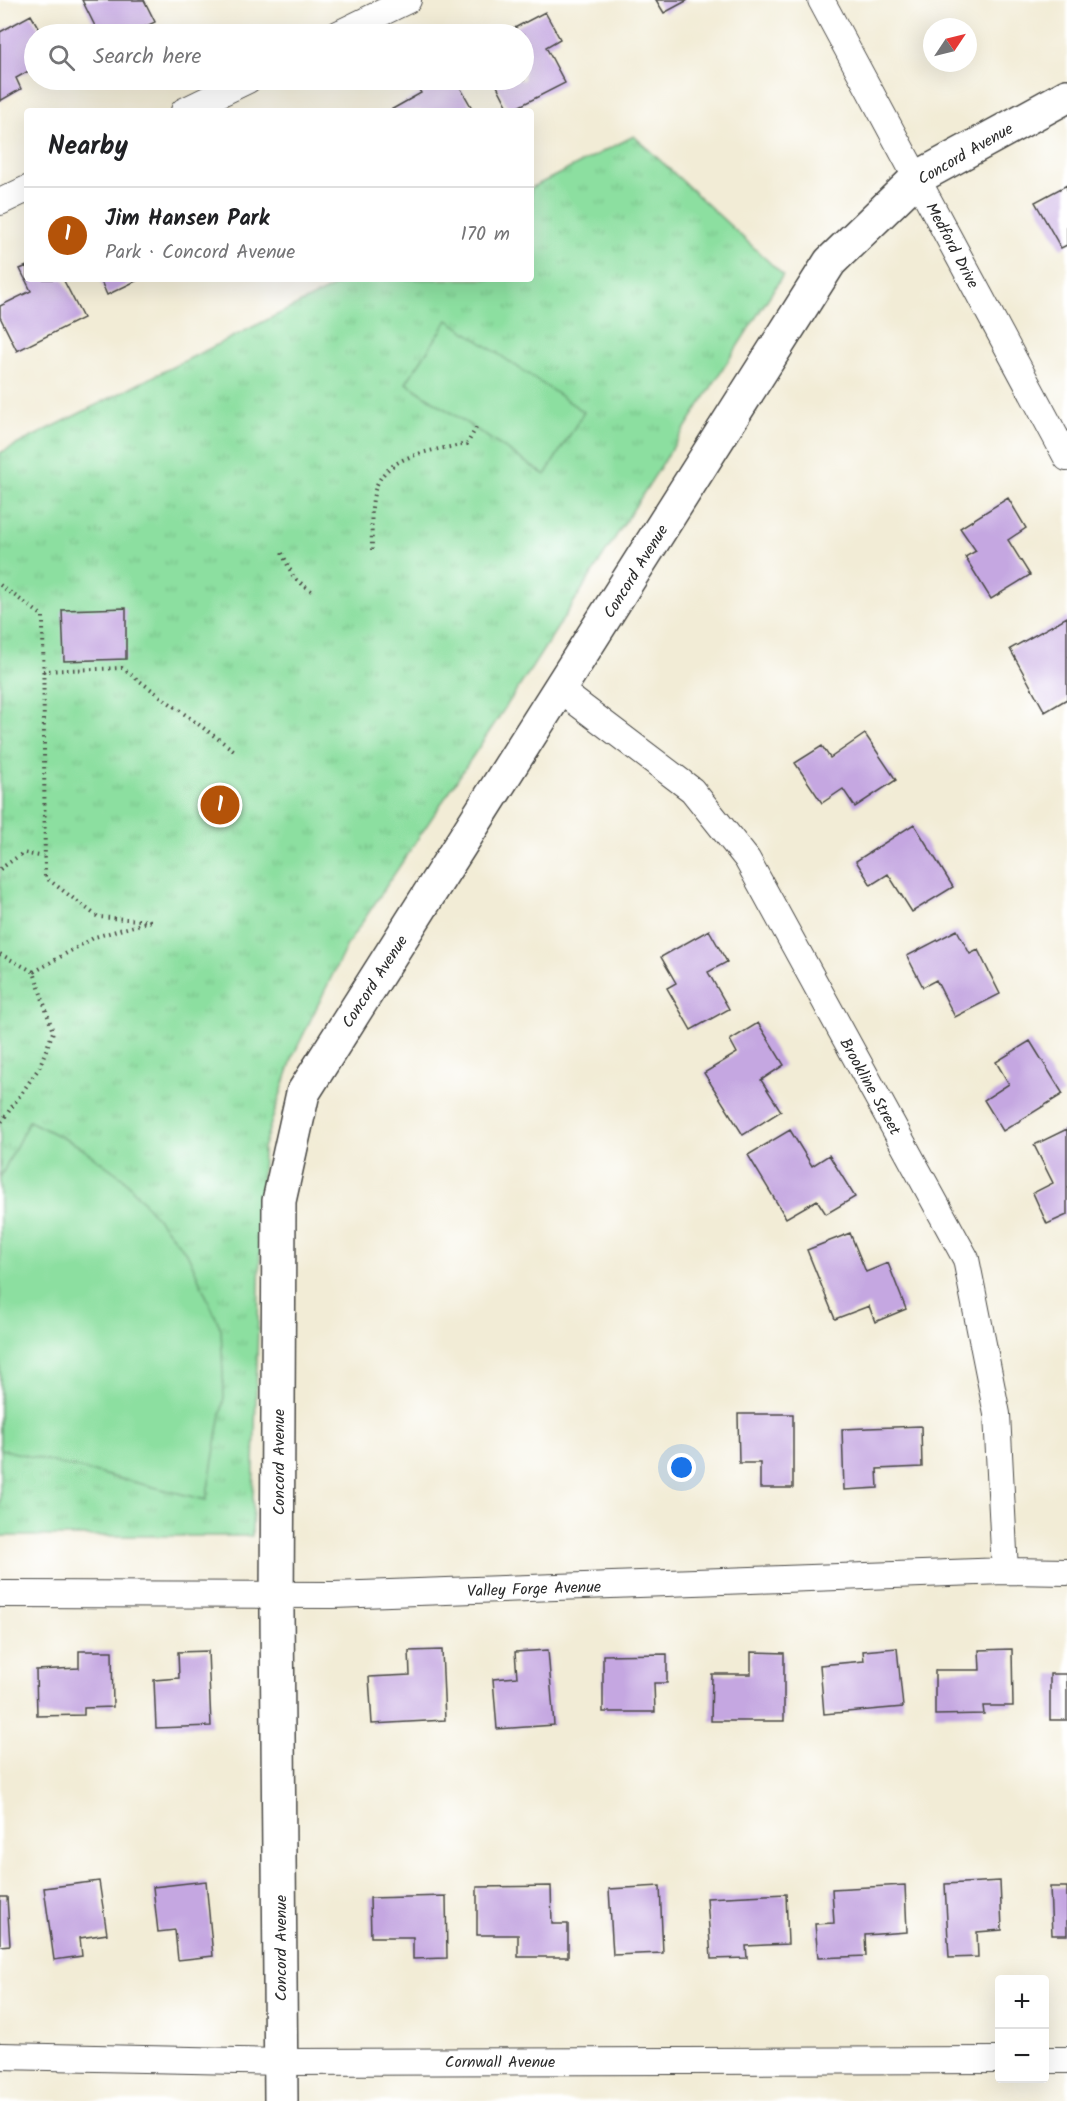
<!DOCTYPE html>
<meta charset="utf-8">
<style>
body{margin:0;font-family:Kalam,sans-serif;background:#f2f2f2;color:#202124}
.controls{position:absolute;right:18px;bottom:18px;display:grid;overflow:hidden;border-radius:6px;box-shadow:0 6px 24px #0002}
.controls button{width:54px;height:54px;display:grid;place-items:center;padding:0;border:0;border-bottom:2px solid #e0e0e0;background:#fff;color:#202124;font:30px sans-serif}
.compass{position:absolute;left:923px;top:18px;width:54px;height:54px;border-radius:50%;background:#fff;box-shadow:0 6px 24px #0002;rotate:55deg}
.you{position:absolute;left:682px;top:1468px;width:21px;height:21px;margin:-15px;border:4px solid #fff;border-radius:50%;background:#1a73e8;box-shadow:0 0 0 9px #1a73e833}
.badge{display:grid;place-items:center;width:39px;height:39px;border-radius:50%;background:#b45309;color:#fff;font-size:20px;font-weight:700}
.pin{position:absolute;translate:-50% -50%;border:3px solid #fff;box-shadow:0 2px 6px #0006}
.list{margin:0;padding:0;list-style:none}
h2{display:flex;justify-content:space-between;align-items:center;height:78px;margin:0;padding:0 24px;font-size:26px}
h2 small{font-size:20px;font-weight:400;color:#757577}
.list li{display:grid;grid-template-columns:39px 1fr auto;gap:18px;align-items:center;box-sizing:border-box;height:96px;padding:0 24px;border-top:2px solid #e0e0e0}
.list b{display:block;font-size:22px;white-space:nowrap}
.list p{margin:0;font-size:20px;white-space:nowrap;color:#757577}
.list em{font-size:20px;font-style:normal;color:#757577}
.icon{flex:none;width:33px;height:33px;fill:none;stroke:currentColor;stroke-width:2;stroke-linecap:round;stroke-linejoin:round}
.map{position:relative;flex:none;width:1067px;height:2101px;overflow:hidden}
.search{position:absolute;background:#fff;box-shadow:0 6px 24px #0002;left:24px;top:24px;width:510px;height:66px;display:flex;align-items:center;gap:15px;box-sizing:border-box;padding:0 21px;border-radius:33px;color:#757577;font-size:22px}
.panel{position:absolute;background:#fff;box-shadow:0 6px 24px #0002;left:24px;top:108px;width:510px;height:174px;border-radius:6px}
.map>svg:first-child{display:block}
.grass{fill:url(#grass-tufts);stroke:#5c8566;stroke-width:1.5}
.pitch{fill:#8cdfa0;stroke:#5c8566;stroke-width:1.5}
.building{fill:#c5a7e1}
.lines{fill:none;stroke-linecap:round;stroke-linejoin:round}
.street-casing{stroke:#494845;stroke-width:28}
.secondary-casing{stroke:#494845;stroke-width:36}
.path{stroke:#494845;stroke-width:4;stroke-dasharray:1.5 4.5;stroke-linecap:butt}
.street{stroke:#fff;stroke-width:26}
.secondary{stroke:#fff;stroke-width:33}
.labels{text-anchor:middle;stroke-width:4.5;stroke-linejoin:round;paint-order:stroke}
.street-label{font-size:16px;fill:#2b2b2b;stroke:#fff}
</style>
<div class="map">
<svg width="1067" height="2101" viewBox="0 0 1067 2101">
<defs>
<pattern id="grass-tufts" width="24" height="20" patternUnits="userSpaceOnUse" patternTransform="scale(1.5)"><rect width="24" height="20" fill="#8cdfa0"/><path d="M3 7l-1-3M5 7V3M7 7l1-3M15 17l-1-3M17 17v-4M19 17l1-3" fill="none" stroke="#79c08a"/></pattern>
</defs>
<rect width="100%" height="100%" fill="#fff"/>
<filter id="ink" filterUnits="userSpaceOnUse"><feTurbulence type="fractalNoise" baseFrequency=".0167" numOctaves="2"/><feDisplacementMap in="SourceGraphic" scale="12" xChannelSelector="R" yChannelSelector="G"/><feConvolveMatrix kernelMatrix="1 2 1 2 8 2 1 2 1" color-interpolation-filters="sRGB"/></filter>
<filter id="wash" filterUnits="userSpaceOnUse"><feTurbulence type="fractalNoise" baseFrequency=".008" numOctaves="4" result="noise"/><feDisplacementMap in="SourceGraphic" scale="24" xChannelSelector="R" yChannelSelector="G"/><feGaussianBlur stdDeviation="1.35" result="paint"/><feColorMatrix in="noise" values="0 0 0 0 0 0 0 0 0 0 0 0 0 0 0 0 0 1.4 0 .05"/><feComposite in="paint" operator="in"/></filter>
<g filter="url(#wash)">
<rect width="100%" height="100%" fill="#f2ecd6"/>
<path class="grass" d="M634,136L783,275L533,666L347,945L293,1056L263,1148L252,1536H0V453L349,279H531V188Z"/>
<path class="pitch" d="M448,320L584,412L545,475L406,383Z
M29,1121L77,1145L123,1178L188,1255L221,1329L224,1397L206,1500L0,1449V1178Z"/>
<g id="blocks">
<path class="building" d="M82,0H144L155,22L130,34H99Z
M656,0H688L664,13Z
M545,12L560,39L546,47L565,83L510,111L494,80H524V34H503Z
M31,15L42,34H34V68L16,78L21,89L0,101V32Z
M413,80H456L473,110L389,111L421,93Z
M1067,185V245L1061,248L1035,202Z
M27,266V279H63L83,318L17,351L0,317V306L31,291L20,269Z
M100,279H140L107,295Z
M1008,498L1026,528L1008,540L1030,575L991,599L965,557L976,551L960,528Z
M126,608V659L64,661L62,610Z
M1067,617V699L1045,712L1010,649Z
M865,734L896,780L855,807L843,789L822,803L795,763L822,746L830,758Z
M914,824L953,887L912,912L888,874L871,885L856,861Z
M709,930L727,962L708,972L729,1009L691,1030L667,988L676,983L661,957Z
M957,930L970,954L978,950L1000,994L955,1017L936,980L923,987L907,956Z
M758,1023L784,1065L761,1080L781,1111L743,1135L704,1073L737,1053L730,1040Z
M1030,1041L1063,1094L1003,1131L984,1100L1009,1084L996,1062Z
M1067,1129V1215L1047,1224L1033,1193L1053,1183L1034,1145Z
M790,1130L812,1166L829,1155L855,1197L826,1214L817,1200L786,1218L748,1155Z
M850,1233L866,1272L888,1263L906,1309L875,1322L869,1306L835,1319L807,1250Z
M738,1414H793V1488H760V1463H739Z
M921,1426L922,1467L877,1469L878,1488L844,1490L842,1429Z
M897,1648L903,1707L824,1714L820,1665L864,1661L863,1651Z
M1012,1649L1013,1706H983L984,1714L935,1715V1670H980L979,1650Z
M442,1650L445,1720L372,1724L369,1677L410,1675L409,1651Z
M548,1650L554,1725L497,1729L493,1679L517,1677L515,1652Z
M79,1651H112L113,1707L84,1708V1715L37,1716L36,1670L79,1668Z
M208,1651L211,1726L156,1728L154,1680L179,1678L178,1652Z
M751,1652L784,1653V1721H711L712,1674H751Z
M667,1654V1683H654L655,1712H603V1655Z
M1050,1674H1067V1720H1050Z
M99,1881L107,1934L80,1938L82,1956L54,1960L44,1888Z
M206,1881L213,1956L178,1960L175,1930L158,1932L153,1887Z
M1000,1881L1002,1930L977,1932L978,1957L949,1958L945,1884Z
M905,1885L907,1932L865,1935L866,1956L818,1958L815,1924L834,1923L832,1889Z
M551,1886L552,1924H568V1957H518V1935H477V1887Z
M660,1886L663,1953L613,1955L609,1889Z
M1050,1887H1067V1935H1052Z
M786,1894L788,1944L746,1946L747,1958L711,1959L707,1898Z
M446,1896L447,1958L413,1959V1937H371L370,1898Z
M0,1897H7L10,1945L0,1946Z"/>
</g>
</g>
<g filter="url(#ink)">
<use href="#blocks" fill-opacity="0" stroke="#494845" stroke-width="1.5"/>
<g class="lines">
<defs>
<path id="street" d="M821,0L1067,458
M338,34L408,0
M184,111L248,80
M0,202L27,189
M560,690L692,790L747,859L966,1259L997,1414L1005,1571
M0,1594L333,1595L1005,1571L1067,1572
M0,2056L281,2062L1000,2060
M1044,2060H1067"/>
<path id="secondary" d="M281,2101L277,1612L279,1201L303,1093L830,262L917,178L1067,96"/>
</defs>
<use href="#street" class="street-casing"/>
<use href="#secondary" class="secondary-casing"/>
<path class="path" d="M372,550C372,532 370,511 374,494C382,454 435,450 467,444L476,428
M282,553L294,578L314,593
M0,585L43,616L45,877L98,917L153,921
M43,671L122,668L236,752
M0,869L23,853L45,857
M0,954L34,972L53,1032L39,1068L0,1124
M34,972L95,937L151,921"/>
<use href="#street" class="street"/>
<use href="#secondary" class="secondary"/>
</g>
</g>
<g class="labels">
<g class="street-label">
<text transform="translate(965 153) rotate(-30)" y="6">Concord Avenue</text>
<text transform="translate(953 245) rotate(62)" y="6">Medford Drive</text>
<text transform="translate(635 571) rotate(-58)" y="6">Concord Avenue</text>
<text transform="translate(374 981) rotate(-57)" y="6">Concord Avenue</text>
<text transform="translate(871 1086) rotate(61)" y="6">Brookline Street</text>
<text transform="translate(278 1462) rotate(-90)" y="6">Concord Avenue</text>
<text transform="translate(534 1588) rotate(-2)" y="6">Valley Forge Avenue</text>
<text transform="translate(280 1948) rotate(-90)" y="6">Concord Avenue</text>
<text x="500" y="2067">Cornwall Avenue</text>
</g>
</g>
</svg>
<div class="controls">
<button>+</button>
<button>−</button>
</div>
<svg class="compass" viewBox="-18 -18 36 36"><path d="M0-13l5 13h-10z" fill="#e53935"/><path d="M0 13l5-13h-10z" fill="#757577"/></svg>
<div class="you"></div>
<div class="pin badge" style="left:220px;top:805px">1</div>
<div class="search"><svg class="icon" aria-label="search" viewBox="0 0 24 24"><circle cx="10" cy="10" r="6"/><path d="M15 15l6 6"/></svg>Search here</div>
<section class="panel">
<h2>Nearby<small></small></h2>
<ul class="list">
<li><span class="badge">1</span><div><b>Jim Hansen Park</b><p>Park · Concord Avenue</p></div><em>170 m</em></li>
</ul>
</section>
</div>
